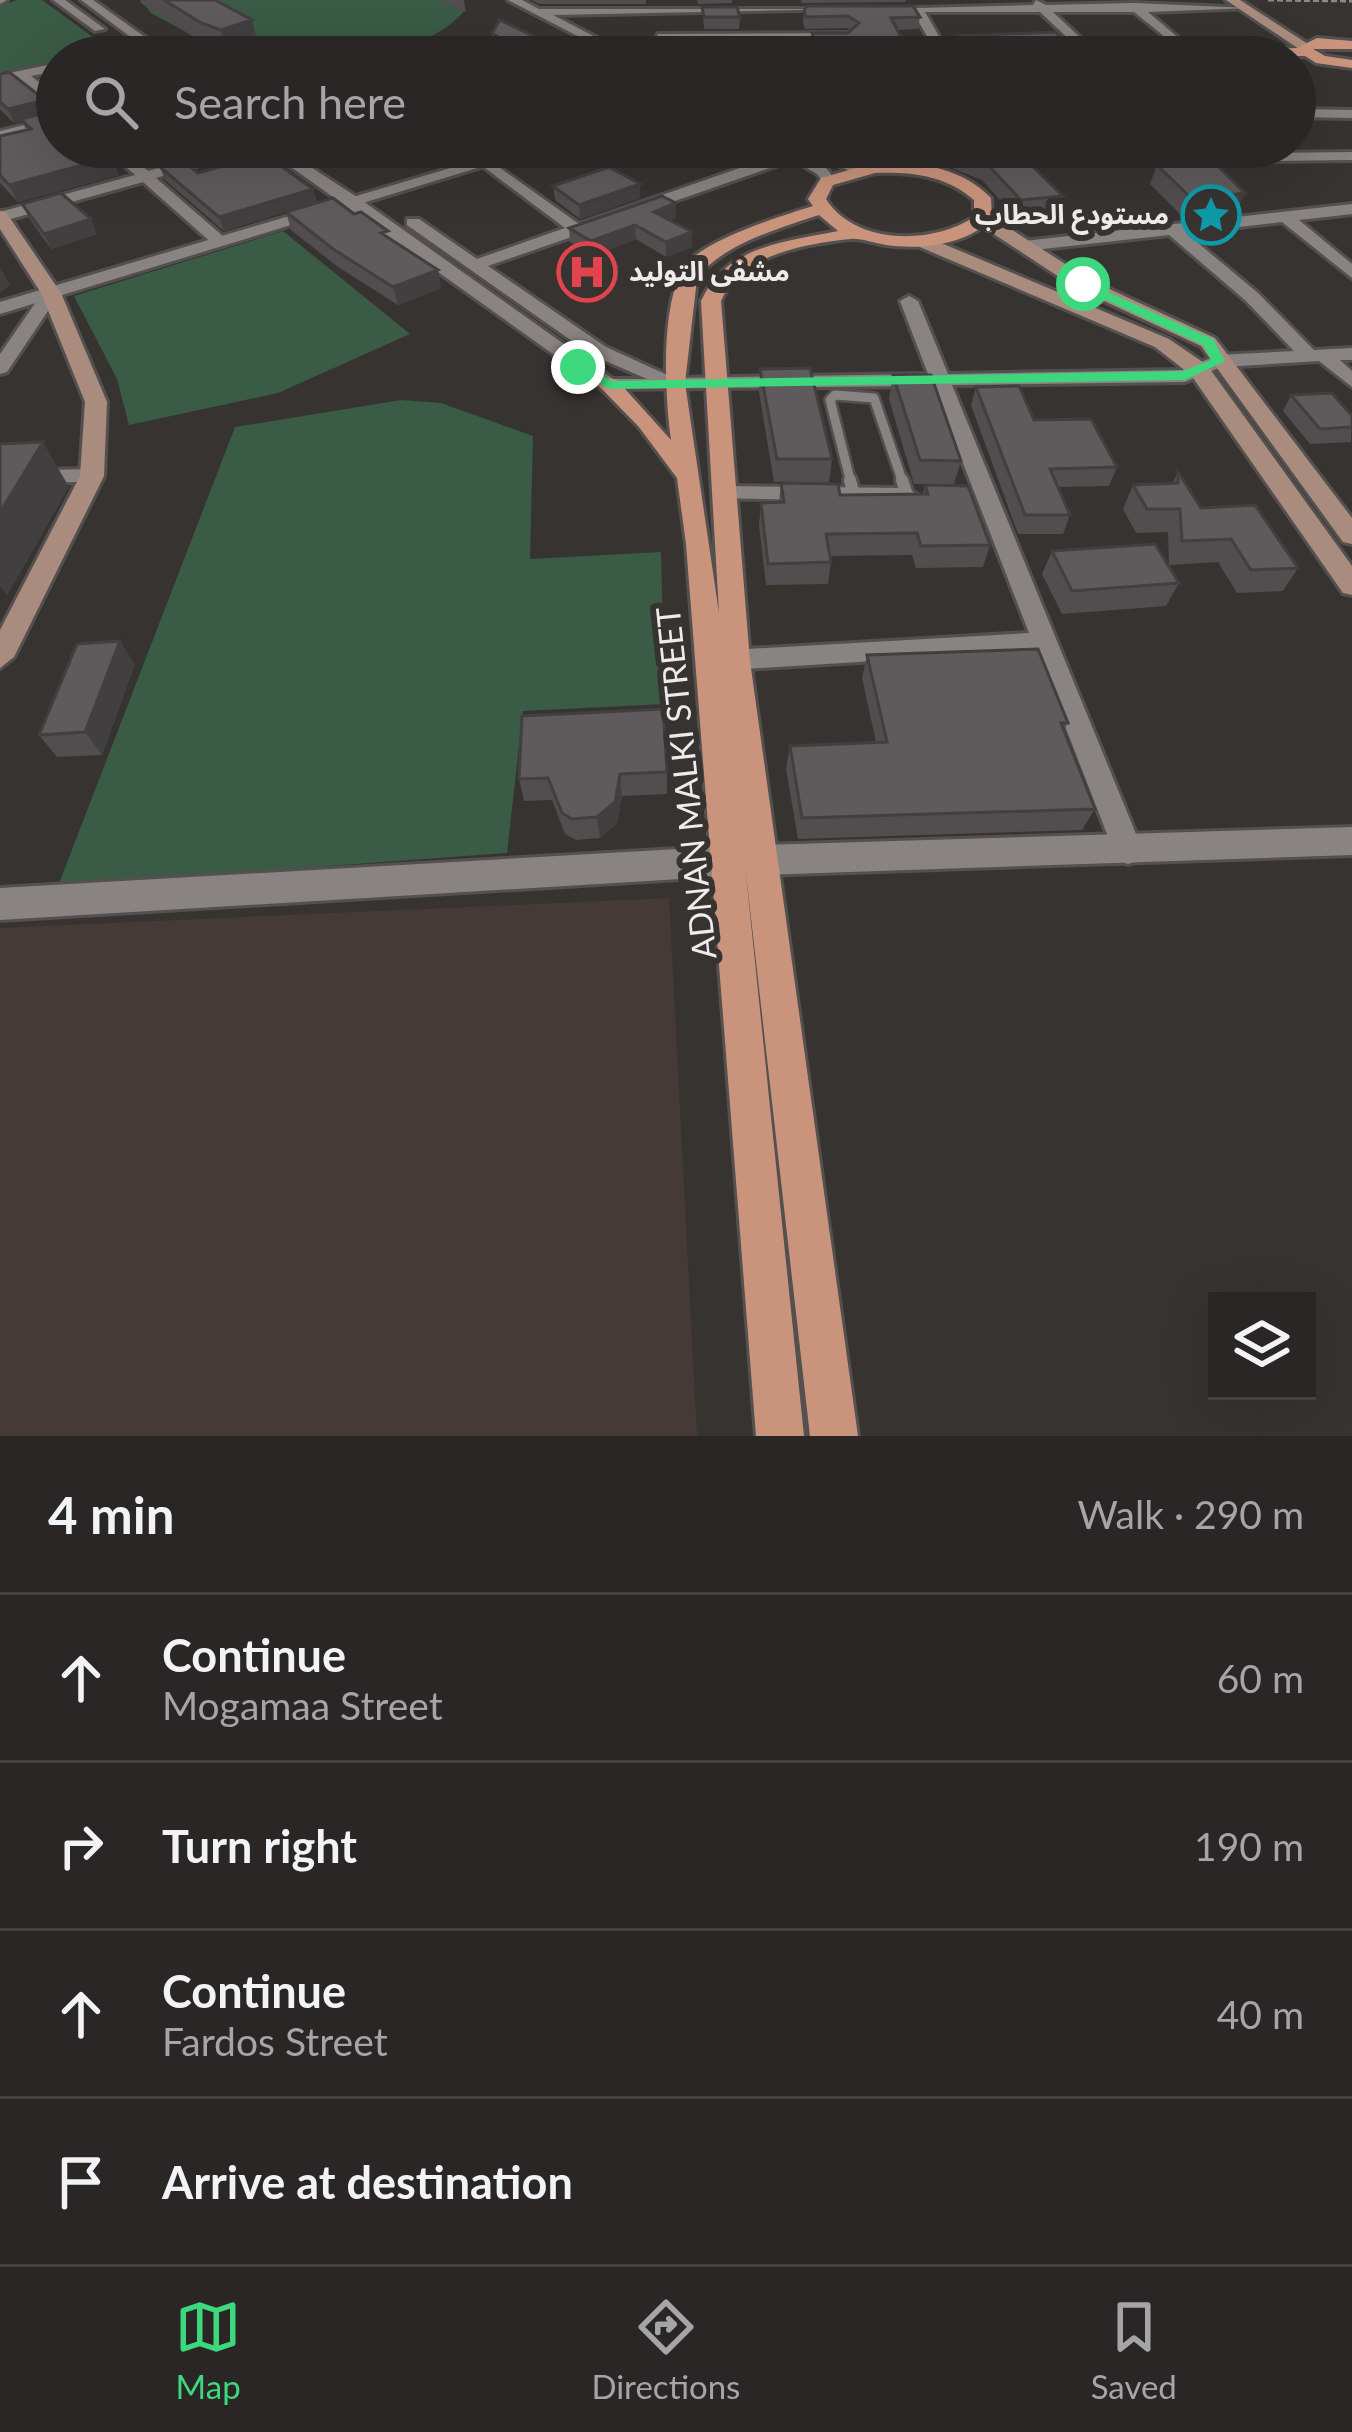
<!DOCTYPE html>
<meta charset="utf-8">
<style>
body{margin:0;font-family:Lato,"Noto Sans Arabic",sans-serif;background:#312e2d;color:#f1f3f6}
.controls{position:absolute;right:36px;bottom:36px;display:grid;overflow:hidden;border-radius:0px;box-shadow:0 12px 48px #0002}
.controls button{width:108px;height:108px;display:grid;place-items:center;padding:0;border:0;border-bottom:3px solid #454342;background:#292625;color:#f1f3f6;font:60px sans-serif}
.stop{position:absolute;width:36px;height:36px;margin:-27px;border:9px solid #3dd77d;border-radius:50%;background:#fff}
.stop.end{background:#3dd77d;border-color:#fff;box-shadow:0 3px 12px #0008}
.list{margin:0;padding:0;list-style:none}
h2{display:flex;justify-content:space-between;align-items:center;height:156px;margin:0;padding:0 48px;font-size:51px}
h2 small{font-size:39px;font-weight:400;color:#a5a5a7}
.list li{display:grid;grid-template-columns:78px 1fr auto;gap:36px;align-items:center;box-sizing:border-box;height:168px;padding:0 48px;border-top:3px solid #454342}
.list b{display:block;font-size:45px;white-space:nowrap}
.list p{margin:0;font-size:39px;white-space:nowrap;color:#a5a5a7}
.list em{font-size:39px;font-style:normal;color:#a5a5a7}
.icon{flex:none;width:66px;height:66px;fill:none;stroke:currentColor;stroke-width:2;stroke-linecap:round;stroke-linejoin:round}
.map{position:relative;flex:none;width:1352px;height:1436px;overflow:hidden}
.search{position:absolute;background:#292625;box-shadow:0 12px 48px #0002;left:36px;right:36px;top:36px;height:132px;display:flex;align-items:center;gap:30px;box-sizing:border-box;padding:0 42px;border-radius:66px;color:#a5a5a7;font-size:45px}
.sheet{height:828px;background:#292625}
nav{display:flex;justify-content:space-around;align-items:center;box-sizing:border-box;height:168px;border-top:3px solid #454342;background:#292625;font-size:33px;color:#a5a5a7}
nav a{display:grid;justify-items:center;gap:6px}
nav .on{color:#3dd77d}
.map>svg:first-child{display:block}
.built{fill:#453a36}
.green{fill:#3a5b46}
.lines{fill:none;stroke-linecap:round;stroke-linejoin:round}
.service-far1-casing{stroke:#54504f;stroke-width:14}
.service-casing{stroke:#54504f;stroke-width:18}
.minor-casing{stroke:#54504f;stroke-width:6}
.tertiary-casing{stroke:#54504f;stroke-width:6}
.secondary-casing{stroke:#54504f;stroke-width:6}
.primary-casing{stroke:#54504f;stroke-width:6}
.path{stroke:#8d8988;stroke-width:3;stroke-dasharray:6 3;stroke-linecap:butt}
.service-far1{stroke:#898381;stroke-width:9}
.service{stroke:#898381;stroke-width:12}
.minor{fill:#898381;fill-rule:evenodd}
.tertiary{fill:#898381;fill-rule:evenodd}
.secondary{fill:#aa8c7e;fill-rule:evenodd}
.primary{fill:#ca947c;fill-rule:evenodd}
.wall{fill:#524d4f}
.shaded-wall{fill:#423f40}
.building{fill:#5f5a5c;stroke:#423f40;stroke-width:3}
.route{fill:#3dd77d}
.labels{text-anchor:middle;stroke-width:12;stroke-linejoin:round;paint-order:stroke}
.far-poi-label{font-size:27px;font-weight:bold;fill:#eeebea;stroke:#373331;text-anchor:end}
.street-label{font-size:33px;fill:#eeebea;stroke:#373331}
</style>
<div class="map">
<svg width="1352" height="1436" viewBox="0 0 1352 1436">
<rect width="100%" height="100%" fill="#373331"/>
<path class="built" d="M669,898L697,1436H0V928Z"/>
<path class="green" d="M18,0H42L112,51L57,57V63L0,75V5Z
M141,0H463L465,10C429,55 349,57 295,56C273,56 250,47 228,55L151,13Z
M283,231L410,334L278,393L129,425L117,379L74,296Z
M401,400L441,403L533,436L530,559L661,552L665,704L523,711L507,853L58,886L235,427Z"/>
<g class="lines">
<defs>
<path id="service-far1" d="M851,483L830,400L835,395L874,398L903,483"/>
<path id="service" d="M850,480L854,495
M902,480L907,495"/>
<path id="minor" d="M0,0H7L0,4Z
M53,0H65L105,29L95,31Z
M81,0H93L173,57H159L148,49L98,57L140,44Z
M508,0H522L539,9H844L553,15L634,57H618Z
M1036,0L1046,5L1134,3L1250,8L1148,12L1201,57H1190L1134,12H1053L1101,57H1088L1040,12H925L951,57H939L913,12L876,9L1033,5Z
M658,34L847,33L853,37L847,41H654Z
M57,63V71L31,76L57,96V107L19,79L0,83V75Z
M1295,109L1352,110V118L1295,117Z
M57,117V125L0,139V131Z
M104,147H120L148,171L237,147H260L156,178L225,238V244H213L143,182L0,222V212L135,175Z
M263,147H280L360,199L613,379H647L592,355L407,225V219H419L477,259L565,228L481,165L479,162L486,158L579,224L783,153L775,147C797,147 827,160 835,182L827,187L817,174L793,160L488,266L606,347L674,378L928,374L900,301L909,296L918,301L948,374L1182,370L1218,355L1294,351L1246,301L1169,235L1025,251L1017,246L1025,241L1352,204V214L1299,220L1352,264V278L1282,222L1186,233L1258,293L1314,350L1352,348V360H1340L1352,371V387L1319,361L1221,367L1185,382L952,385L1143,851L1139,860L1128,864L1117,860L1036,651L713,671L700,661L713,651L1029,633L933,386L602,389Z
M804,147H822L865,170L853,173Z
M884,147L1200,154L1352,152V160L1200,162L890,153Z
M45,289L60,293L7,372L0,374V354Z
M92,469L100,471V481L0,485V471Z
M725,486L907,488L918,495L907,502L717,498V488Z"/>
<path id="tertiary" d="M521,147H546L0,314V302Z
M1352,827V855L730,876L0,920V888L730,846Z"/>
<path id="secondary" d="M1226,0H1240L1311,46L1299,49Z
M0,211L6,212L61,293L107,402L104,476L14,657L0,668V630L80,476L85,402L41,293L0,229Z
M977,215H989L1090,280L1215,338L1352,518V544L1343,542L1201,346L1076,288L977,223Z
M915,237H927L1169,339L1207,365L1352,566V595L1343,593L1191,375L1155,347L915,245Z"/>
<path id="primary" d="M1317,38L1352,41V49H1313L1325,56L1352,60V68L1316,63L1305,56L1169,57L1176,53L1297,48Z
M874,163C916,162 960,166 991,198L992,219C966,245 921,250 886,245C874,243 861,238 850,239C804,244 740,255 721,301L750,661L858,1436H810L745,865L804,1436H756L686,544L677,478L639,427L598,385L609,378L617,380L671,440C665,398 658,288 692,258C720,235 778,217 813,206L808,199L821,178ZM875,173C912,172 945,175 974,200V217C932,245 855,245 826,199L833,185ZM819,215L838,231C784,242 726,246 701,301L719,613L685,383L697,279C720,245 780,228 819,215Z"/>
</defs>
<use href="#service-far1" class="service-far1-casing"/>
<use href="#service" class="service-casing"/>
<use href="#minor" class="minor-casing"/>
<use href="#tertiary" class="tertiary-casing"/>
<use href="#secondary" class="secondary-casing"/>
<use href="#primary" class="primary-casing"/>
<path class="path" d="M1268,0L1352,1"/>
<use href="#service-far1" class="service-far1"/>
<use href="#service" class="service"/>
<use href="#minor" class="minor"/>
<use href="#tertiary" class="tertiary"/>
<use href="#secondary" class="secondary"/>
<use href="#primary" class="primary"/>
</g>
<path class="wall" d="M140,0H215L258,44L228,55L209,47L141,3Z
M439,0H464L466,12Z
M531,0H646V4H540Z
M697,0H732V3L698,4Z
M801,0H906L905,2L802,3Z
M702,7L740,17L739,29H704Z
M804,11L920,17L918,29L897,30L904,43L902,56L815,57L811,46L812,33H848L851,31L847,28L805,29L803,23Z
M492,33L578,57L495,56Z
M960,36L1070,57H958L957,54Z
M0,74L51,112L119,175L18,202L0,183V136L26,130L22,121L14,123L0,109Z
M951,147H1011L1019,162L1063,196L1057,214L1016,218L982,180L954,169L949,159Z
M1166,147L1237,213L1184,218L1150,184L1157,165H1160Z
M160,167L313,189L317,203L390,239L438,270L441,288L398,305L338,267L291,230L286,212L224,231L165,180Z
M640,184V198L580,219L555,200L553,186Z
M22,204L97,234L51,249L29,218Z
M676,218L670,220L692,232V247L666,257L636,239L598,254L617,266L618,281L592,291L566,274L564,259L585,251L570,242L569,228Z
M760,369L832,459L829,483L774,482L759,392Z
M893,375L961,461L954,484H914L889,399Z
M976,387L1117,467L1109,486L1058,487L1070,515L1063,534H1018L971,405Z
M1291,395L1352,416L1351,442L1310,444L1283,411Z
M1178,472L1201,508L1298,568L1283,591L1237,593L1218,562L1169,565L1168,532L1136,533L1123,509L1133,485L1172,484Z
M781,483L840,495L923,494L925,485L990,545L983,567L916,568L912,555L830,556L831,562L828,584L766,585L759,525L761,503L779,502Z
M1052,551L1179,583L1166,606L1062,614L1042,574Z
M867,655L1068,723L1064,730L1095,809L1082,830L798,839L786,769L790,746L876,742L862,678Z
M135,664L102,755L57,757L39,735Z
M667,772V794L622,796L617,823L600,838L576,840L565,834L552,800L524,801L519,779Z"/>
<path class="shaded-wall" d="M252,20L258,44L228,55L221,30Z
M1073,48L1070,57H1047Z
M45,100L51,114L14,123L8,109Z
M112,157L119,175L18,202L9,185Z
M640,184V198L580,219L579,205Z
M313,189L317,203L224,231L219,217Z
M1245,193L1237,213L1184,218L1192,199Z
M676,203V218L655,226L654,212Z
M91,219L97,234L51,249L44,234Z
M635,225L636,239L592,256L591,241Z
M692,232V247L666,257V242Z
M617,266L618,281L592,291L591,276Z
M0,267L10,285L0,293Z
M438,270L441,288L398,305L393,287Z
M43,442L69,487L7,596L0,586V512Z
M120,641L135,664L102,755L85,732Z
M620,774L622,796L617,823L600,838L597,817Z"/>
<path class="building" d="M164,0H215L252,20L221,30L201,23Z
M807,6H913L920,17L891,18L904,43L817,49L812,33H848L859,23L848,16L806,17L804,11Z
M702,7H737L740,17H704Z
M500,20L578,57H493L520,50L492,33Z
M1055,32L1073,48L1047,57H973L960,36Z
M9,72L45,100L8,109L0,102V74Z
M54,105H57V147H102L112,157L9,185L0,175V136L31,129L21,119L50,112Z
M955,147H1011L1019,162L1027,161L1063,196L1021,200L986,163L957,151Z
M1167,147L1200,148L1245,193L1192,199L1157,165L1180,163Z
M264,154L313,189L219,217L160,167L182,160L198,173Z
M609,167L640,184L579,205L553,186Z
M61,193L91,219L44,234L22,204Z
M662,196L676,203L654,212L692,232L666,242L635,225L591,241L569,228Z
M333,198L354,214L361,212L388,231L381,233L438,270L393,287L333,249L286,212Z
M591,249L617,266L591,276L564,259Z
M810,368L832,459H777L760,369Z
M893,375H931L961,461L920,460Z
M1019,386L1034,420L1091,419L1117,467L1050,469L1070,515H1025L976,387Z
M1332,393L1352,416V427L1320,429L1291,395Z
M43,442L0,512V444Z
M1178,472L1201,508L1255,505L1298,568L1251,570L1231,539L1182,541L1180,509H1147L1133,485L1178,483Z
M781,483L838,484L840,495L928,494L925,485L968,486L990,545L921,546L917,533L826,534L831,562L768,564L761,503L784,502Z
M1155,544L1179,583L1072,591L1052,551Z
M120,641L85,732L39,735L77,644Z
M1038,649L1068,723H1061L1095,809L802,818L790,746L887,742L867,655Z
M663,709L667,772L620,774L615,802L597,817L572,819L562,813L548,778L519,779L522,716Z"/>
<path class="route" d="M1083,281L1213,339L1225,361L1185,380L609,389L571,367L583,364L612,381L1183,371L1211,360L1203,345L1078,287Z"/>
<defs>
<symbol id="sight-ring" viewBox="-11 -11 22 22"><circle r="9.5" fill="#373331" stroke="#0f9aa8" stroke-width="1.5"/><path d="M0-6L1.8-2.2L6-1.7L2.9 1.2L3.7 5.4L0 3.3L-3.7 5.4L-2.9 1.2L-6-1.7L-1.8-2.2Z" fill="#0f9aa8"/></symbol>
<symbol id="hospital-ring" viewBox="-11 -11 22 22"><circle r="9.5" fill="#373331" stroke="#e0444e" stroke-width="1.5"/><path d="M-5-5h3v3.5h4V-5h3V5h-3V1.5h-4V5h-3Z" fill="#e0444e"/></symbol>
</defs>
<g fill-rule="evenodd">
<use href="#sight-ring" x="1178" y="182" width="66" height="66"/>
<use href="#hospital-ring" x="554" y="239" width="66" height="66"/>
</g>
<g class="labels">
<g class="far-poi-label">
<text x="1169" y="224">مستودع الحطاب</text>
<text x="629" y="281" text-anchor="start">مشفى التوليد</text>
</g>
<g class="street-label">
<text transform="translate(686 783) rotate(-96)" y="12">ADNAN MALKI STREET</text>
</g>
</g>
</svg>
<div class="controls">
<button><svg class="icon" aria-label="layers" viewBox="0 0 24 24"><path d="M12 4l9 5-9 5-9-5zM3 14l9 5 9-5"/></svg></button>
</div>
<div class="stop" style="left:1083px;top:284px"></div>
<div class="stop end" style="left:578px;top:367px"></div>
<div class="search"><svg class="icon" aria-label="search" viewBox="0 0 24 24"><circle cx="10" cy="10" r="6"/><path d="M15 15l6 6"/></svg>Search here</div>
</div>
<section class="sheet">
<h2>4 min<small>Walk · 290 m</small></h2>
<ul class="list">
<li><svg class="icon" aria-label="ahead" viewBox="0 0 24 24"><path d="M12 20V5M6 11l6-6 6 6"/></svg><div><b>Continue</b><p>Mogamaa Street</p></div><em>60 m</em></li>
<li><svg class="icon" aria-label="right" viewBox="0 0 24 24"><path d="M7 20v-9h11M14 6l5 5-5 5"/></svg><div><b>Turn right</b></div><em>190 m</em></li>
<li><svg class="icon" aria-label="ahead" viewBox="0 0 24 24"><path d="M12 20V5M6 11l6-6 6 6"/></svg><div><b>Continue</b><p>Fardos Street</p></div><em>40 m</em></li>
<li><svg class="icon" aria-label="arrive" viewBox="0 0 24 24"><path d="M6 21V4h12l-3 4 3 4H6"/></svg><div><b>Arrive at destination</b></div></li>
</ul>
</section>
<nav>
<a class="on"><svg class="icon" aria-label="map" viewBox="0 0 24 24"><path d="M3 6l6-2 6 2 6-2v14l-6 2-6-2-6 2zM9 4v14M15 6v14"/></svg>Map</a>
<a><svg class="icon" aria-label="directions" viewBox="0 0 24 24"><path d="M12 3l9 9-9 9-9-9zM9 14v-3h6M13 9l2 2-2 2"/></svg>Directions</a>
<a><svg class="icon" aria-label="saved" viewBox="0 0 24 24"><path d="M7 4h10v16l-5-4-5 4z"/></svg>Saved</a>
</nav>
